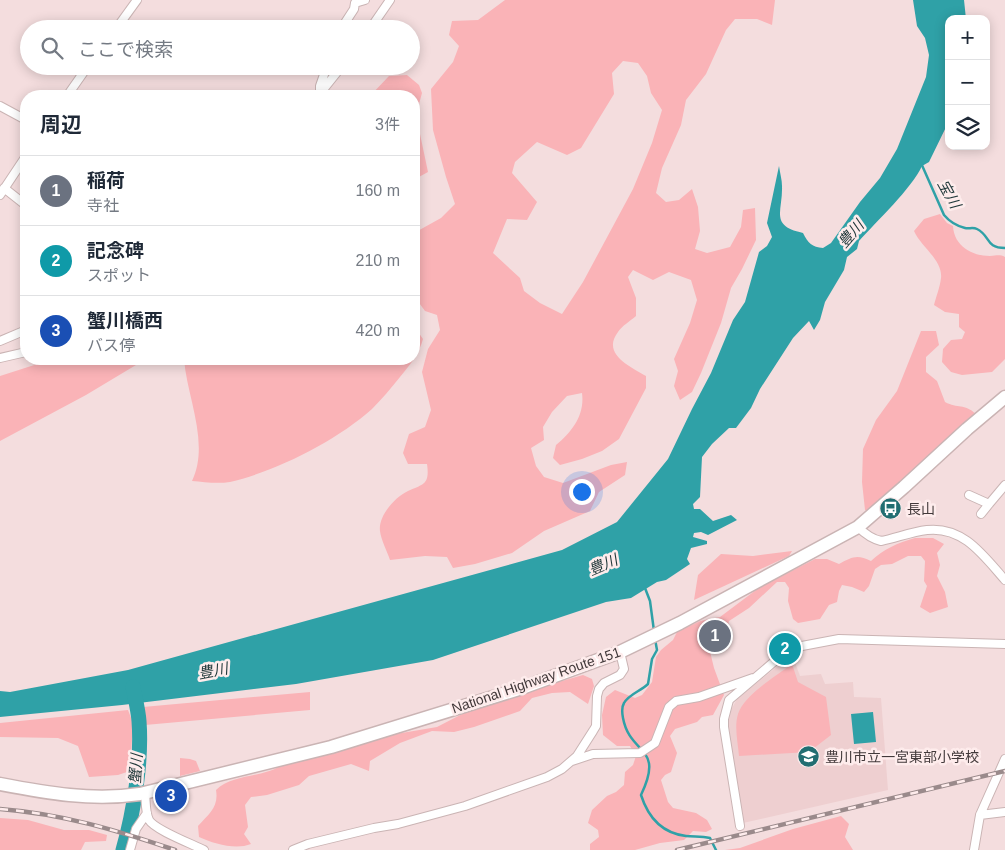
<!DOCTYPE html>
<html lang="ja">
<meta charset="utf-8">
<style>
body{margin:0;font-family:Helvetica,"Noto Sans JP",sans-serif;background:#f2f2f3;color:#1f2937}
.controls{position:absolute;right:15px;top:15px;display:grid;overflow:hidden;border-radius:10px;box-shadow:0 2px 12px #0003}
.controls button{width:45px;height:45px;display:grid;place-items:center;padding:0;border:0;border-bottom:1px solid #e0e1e3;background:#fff;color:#1f2937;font:25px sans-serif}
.you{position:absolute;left:581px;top:491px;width:18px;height:18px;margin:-12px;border:4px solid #fff;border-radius:50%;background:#1a73e8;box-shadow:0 0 0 8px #1a73e833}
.badge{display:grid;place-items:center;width:32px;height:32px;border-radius:50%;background:#ea580c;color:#fff;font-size:16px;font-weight:700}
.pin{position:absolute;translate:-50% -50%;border:2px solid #fff;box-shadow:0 1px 5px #0006}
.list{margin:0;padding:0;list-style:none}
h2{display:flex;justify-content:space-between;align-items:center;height:65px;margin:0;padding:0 20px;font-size:21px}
h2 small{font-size:16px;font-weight:400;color:#747a83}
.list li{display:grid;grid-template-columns:32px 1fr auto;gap:15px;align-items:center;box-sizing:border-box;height:70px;padding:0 20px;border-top:1px solid #e0e1e3}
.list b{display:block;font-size:19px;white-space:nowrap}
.list p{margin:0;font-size:16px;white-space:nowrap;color:#747a83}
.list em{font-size:16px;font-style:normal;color:#747a83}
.icon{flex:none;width:28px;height:28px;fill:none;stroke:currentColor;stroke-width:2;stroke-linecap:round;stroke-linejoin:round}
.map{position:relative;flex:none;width:1005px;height:850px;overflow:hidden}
.search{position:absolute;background:#fff;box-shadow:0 2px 12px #0003;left:20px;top:20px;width:400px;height:55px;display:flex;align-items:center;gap:12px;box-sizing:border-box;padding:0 18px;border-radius:28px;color:#747a83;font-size:19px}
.panel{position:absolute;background:#fff;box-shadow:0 2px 12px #0003;left:20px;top:90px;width:400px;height:275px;border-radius:20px}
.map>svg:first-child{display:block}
.built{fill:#eecfd0}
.green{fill:#fab3b7;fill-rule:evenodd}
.water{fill:#2fa1a7}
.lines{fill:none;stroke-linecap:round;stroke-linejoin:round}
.stream{stroke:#2fa1a7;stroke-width:2.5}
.river{stroke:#2fa1a7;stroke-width:15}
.minor-casing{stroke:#cab4b4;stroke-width:10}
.trunk-casing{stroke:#cab4b4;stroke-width:15}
.minor{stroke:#fff;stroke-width:8}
.trunk{stroke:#fff;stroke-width:12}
.rail-casing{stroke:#9a8a8b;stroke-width:4.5}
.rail{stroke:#feecec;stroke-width:2.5;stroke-dasharray:8;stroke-linecap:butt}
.labels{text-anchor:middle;stroke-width:5;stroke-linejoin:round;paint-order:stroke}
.poi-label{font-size:14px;fill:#42393a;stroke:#feecec;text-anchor:start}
.street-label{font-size:14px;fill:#42393a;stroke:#feecec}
.water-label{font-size:15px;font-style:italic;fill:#1f3739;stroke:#feecec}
</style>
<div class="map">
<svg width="1005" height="850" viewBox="0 0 1005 850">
<rect width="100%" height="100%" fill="#f4ddde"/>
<path class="built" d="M790,656L793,657L800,676L821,674L825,684L853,682L854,697L881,698L888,790L743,823L728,725L731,710L737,699Z"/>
<path class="green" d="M505,0H775L772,25L757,19H735L726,30L706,74L686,100L681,125L662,168L656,193L666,202L679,200L692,189L698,207L700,231L695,249L707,253L730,247L741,227L743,210L755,208L756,240L742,269L731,288L721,323L701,373L692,392L680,400L674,386L678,371L674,359L690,323L697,300L691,280L669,272L653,280L633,270L628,277L636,298V316C630,321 622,326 618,332C601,354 631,367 646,376V388L619,439L602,451L582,459L560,465L553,458L556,445C572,432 585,415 582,393L567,396L552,412L543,427L544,440L531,448L536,466L544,477L563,483L611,465L627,462L625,475L599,492L590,511L544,531L512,553L475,564L453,568L447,557L425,556L390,560C387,551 381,540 380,531C378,516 395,497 408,491C423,484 430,485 427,464H408L403,453L409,434L425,427L431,410L422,372L428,349L440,330L437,315L425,311L414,296V233L441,218L455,204L446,177L433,130L431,89L453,62L459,46L449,35L452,21L478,20ZM623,61L638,63L647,76L651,93L662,110L652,143L633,189L583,282L562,314L540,303L524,291L520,278L493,253L507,219L527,220L537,202L512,173L515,162L537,142L567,155L581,148L614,94L612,73Z
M407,75L419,85L422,93L416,115L428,172L417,178L414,174V96H370L389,76Z
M940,214L947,223L953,226C954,246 972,256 990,256C996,256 999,254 1005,257V359L992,372L962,375L951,372L942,362L943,349L951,340L962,339L965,332L959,327V314L945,312L934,305C936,297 940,287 941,278C943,260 921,247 914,231L924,219Z
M414,326L423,339C419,354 410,365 400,377C391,388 382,399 372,409C336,441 277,471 230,482C217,484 204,482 192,481C210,443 187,398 184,359H414Z
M921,331H936L939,345L926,357V372L937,381L945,402C958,409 964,403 976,414L872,515L865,510L862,482L863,449L876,420L897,391Z
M53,359H84L91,364L98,359H146L86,395L0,441V376Z
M915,538H933L944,544L937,553L940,565L937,576L945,592L948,607L930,613L920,607L927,586L924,581L925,561L921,556H908L892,564L881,565L875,569L869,586L864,592L852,587L842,585L839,591L837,602L829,605L820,619L798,623L793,619L788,601L789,588L785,582H777L749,608L729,621L727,630L724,632L718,627L709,628L706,635L714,668L724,695L713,715L702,717L697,722L675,729L670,736L677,753L671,772L665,775L661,780L668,802L673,808L696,813L707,820L712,829L706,832L693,831L684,840L660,843L635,850H590V844L599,837L598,830L588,823L592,810L607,796L616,792L624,785L625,772L633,765L636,756L630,746H617L603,735L602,715L606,697L615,690L635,698L642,695L652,682L656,657L661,650L673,640L677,632L700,621L720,617L760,587L815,559H827L839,564C852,557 857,554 871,561C884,549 897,543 915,538Z
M792,551L789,556L694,600L698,575L721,554L753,556Z
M792,664L798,682L826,697L831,735L809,752L739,756C738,743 734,727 738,714C744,695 776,676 792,664Z
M583,675L592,679L594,686L588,704L570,692L552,693L532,698L520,711L474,727L454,732L432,731L400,743L370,761L369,771L351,764L309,776L299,785L267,795L251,797L245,805L248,827L244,834L251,844C236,850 214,844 199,837L198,826C209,814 219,807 216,790C232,774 261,778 280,766L384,736L437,727L468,711L508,700L555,683Z
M310,692V710L145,725L143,707Z
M128,710L133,723L130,771L118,775L89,777L78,746L58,738L0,737V723Z
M180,758L190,759L196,761L200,771L180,776Z
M841,816L849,824L845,837L853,850H725L740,848L793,829Z
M0,818L28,820L64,830H89L107,835L106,841L85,842L81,850H0Z"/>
<path class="water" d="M913,0H964L966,19H949V121L929,162L922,166C912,188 876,222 859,241L857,249L847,257L844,270L825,302L820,320L814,330L809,321L793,338L760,389L751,408L736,428H729L712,444L702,457L700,497L693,504L694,509H700L713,521L731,515L737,520L708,535L701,532L694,533L693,537L707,541V544L691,548L687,559L690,564L666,580L657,582L631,598L606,602L433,660L296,684L122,705L0,717V691L10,692L128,670L562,550L617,522L668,459L692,409L711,373L733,320L745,302L759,252L767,246L772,237L767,223L779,166C780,173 782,180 782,186C783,211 769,226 803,233C808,243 812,247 823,248L831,243L860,202L880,178L897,149L926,77L929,55L925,38L917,26Z
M873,712L876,742L854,744L851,714Z"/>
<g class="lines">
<path class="stream" d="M921,163L944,215C949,221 957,226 965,228C969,229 973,227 977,229C991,236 985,248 1005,248
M645,588L650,601L654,631
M655,639L657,650L652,659L648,684C641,691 629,694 624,703C621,708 622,713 623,718C630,756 665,745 641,795C648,817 661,833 686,836C694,837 701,836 710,838L716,850"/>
<path class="river" d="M123,850C134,811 142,761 139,721C138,709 135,698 133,687"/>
<defs>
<path id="minor" d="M116,29L137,0
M341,29L354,9L355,3L365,0
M370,29L390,0
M320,94V86L327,66
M67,96L88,66
M318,96L342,66
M0,106L26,120
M4,188L23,203
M0,195L26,156
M0,341L26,330
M0,358L26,352
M969,495L989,504L981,514
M989,504L1005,485
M858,527C865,534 872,539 881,541C896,538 911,532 927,530C963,526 983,555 1005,580
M572,761L593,754L640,753L655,743L669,707L676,701L699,697L753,678
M145,792C146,801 145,812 149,820C155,830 192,844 204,850
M980,815L1005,812
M740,826L724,727V719L729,700L776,660L785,654L802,646L839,639L1005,644
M130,850L136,829L147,813
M293,850L308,844L374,828L398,824L465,806L547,777L562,769L577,756L593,731L596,726L597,696L599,689L604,683L620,675L624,669L620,652
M974,850L980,815L1005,759"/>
<path id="trunk" d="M0,784C47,793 92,801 140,794L331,747L519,689L620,652L680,623L858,527L904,487L967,429L1005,397"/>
</defs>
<use href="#minor" class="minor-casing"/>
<use href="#trunk" class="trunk-casing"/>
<use href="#minor" class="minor"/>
<use href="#trunk" class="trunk"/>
<defs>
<path id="rail" d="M0,809C63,814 116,830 175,850
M677,850L1005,771"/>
</defs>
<use href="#rail" class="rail-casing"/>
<use href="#rail" class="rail"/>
</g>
<defs>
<symbol id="bus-disc" viewBox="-11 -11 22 22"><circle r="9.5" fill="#226e72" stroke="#feecec"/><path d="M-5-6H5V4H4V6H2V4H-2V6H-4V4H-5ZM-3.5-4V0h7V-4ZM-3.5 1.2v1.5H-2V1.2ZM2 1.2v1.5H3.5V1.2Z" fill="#fff"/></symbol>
<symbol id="school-disc" viewBox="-11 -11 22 22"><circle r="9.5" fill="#226e72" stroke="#feecec"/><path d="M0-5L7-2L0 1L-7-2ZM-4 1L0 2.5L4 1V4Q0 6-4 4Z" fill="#fff"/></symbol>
</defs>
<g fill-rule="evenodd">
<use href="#bus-disc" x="878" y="496" width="25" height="25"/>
<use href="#school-disc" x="796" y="744" width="25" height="25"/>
</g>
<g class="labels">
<g class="poi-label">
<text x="907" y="514">長山</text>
<text x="825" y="762">豊川市立一宮東部小学校</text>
</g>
<g class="street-label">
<text transform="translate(536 680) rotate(-19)" y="5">National Highway Route 151</text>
</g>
<g class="water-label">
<text transform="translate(949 194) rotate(61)" y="5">宝川</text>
<text transform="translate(851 234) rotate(-49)" y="5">豊川</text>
<text transform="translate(603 565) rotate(-23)" y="5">豊川</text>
<text transform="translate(213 671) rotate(-11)" y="5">豊川</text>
<text transform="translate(136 769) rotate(-86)" y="5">蟹川</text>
</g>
</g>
</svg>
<div class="controls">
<button>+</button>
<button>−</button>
<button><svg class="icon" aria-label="layers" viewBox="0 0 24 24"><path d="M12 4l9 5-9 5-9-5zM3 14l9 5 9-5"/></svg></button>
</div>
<div class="you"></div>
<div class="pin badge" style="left:715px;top:636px;background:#6b7280">1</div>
<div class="pin badge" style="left:785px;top:649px;background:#0f9aa8">2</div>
<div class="pin badge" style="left:171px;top:796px;background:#1a4fb4">3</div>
<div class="search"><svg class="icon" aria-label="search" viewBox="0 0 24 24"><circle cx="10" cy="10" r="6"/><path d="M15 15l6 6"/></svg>ここで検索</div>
<section class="panel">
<h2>周辺<small>3件</small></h2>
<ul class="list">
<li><span class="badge" style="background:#6b7280">1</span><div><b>稲荷</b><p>寺社</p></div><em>160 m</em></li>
<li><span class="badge" style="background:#0f9aa8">2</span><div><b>記念碑</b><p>スポット</p></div><em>210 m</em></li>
<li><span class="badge" style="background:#1a4fb4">3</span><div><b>蟹川橋西</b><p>バス停</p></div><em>420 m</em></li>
</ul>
</section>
</div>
